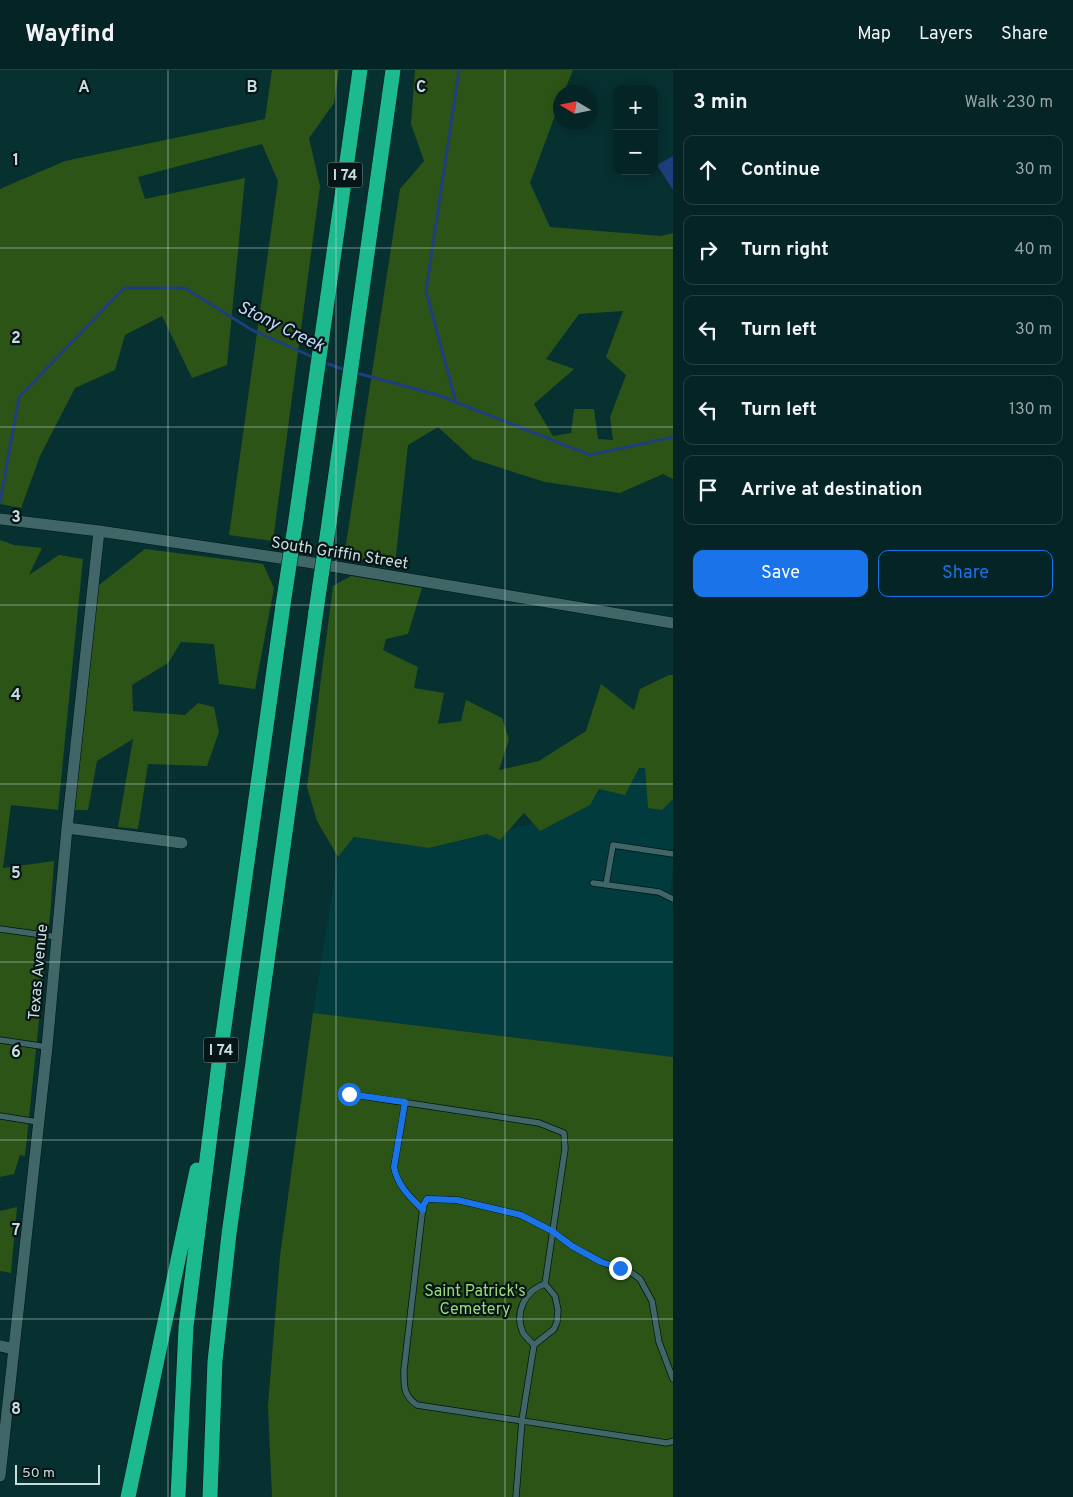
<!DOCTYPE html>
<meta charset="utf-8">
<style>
body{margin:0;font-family:Overpass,sans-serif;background:#133032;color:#f1f3f6}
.controls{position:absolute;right:15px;top:15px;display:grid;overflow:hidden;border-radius:10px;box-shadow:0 2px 12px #0003}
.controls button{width:45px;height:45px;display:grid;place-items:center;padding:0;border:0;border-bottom:1px solid #264142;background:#052425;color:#f1f3f6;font:25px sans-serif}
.compass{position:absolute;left:553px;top:15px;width:45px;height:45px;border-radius:50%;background:#052425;box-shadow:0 2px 12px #0003;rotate:280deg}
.scale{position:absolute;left:15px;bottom:12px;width:85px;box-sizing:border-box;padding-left:5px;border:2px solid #c9ddde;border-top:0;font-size:14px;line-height:18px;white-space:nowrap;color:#c9ddde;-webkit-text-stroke:4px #061515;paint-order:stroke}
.stop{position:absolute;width:15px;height:15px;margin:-11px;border:4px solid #1a73e8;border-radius:50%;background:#fff}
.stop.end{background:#1a73e8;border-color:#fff;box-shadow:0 1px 5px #0008}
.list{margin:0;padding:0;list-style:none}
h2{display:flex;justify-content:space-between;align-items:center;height:65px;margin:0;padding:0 20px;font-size:21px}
h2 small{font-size:16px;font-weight:400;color:#97a4a7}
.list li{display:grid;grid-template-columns:32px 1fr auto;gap:15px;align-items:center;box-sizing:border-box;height:70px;margin:0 10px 10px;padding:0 10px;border:1px solid #264142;border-radius:10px}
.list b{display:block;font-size:19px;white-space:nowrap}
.list em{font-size:16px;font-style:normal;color:#97a4a7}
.actions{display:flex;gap:10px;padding:15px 20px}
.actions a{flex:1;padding:11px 0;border:1px solid #1a73e8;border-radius:10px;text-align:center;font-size:18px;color:#1a73e8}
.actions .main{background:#1a73e8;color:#fff}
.icon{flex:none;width:28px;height:28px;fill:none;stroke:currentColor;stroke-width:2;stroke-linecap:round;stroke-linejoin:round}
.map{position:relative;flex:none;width:673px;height:1427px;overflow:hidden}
header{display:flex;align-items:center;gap:30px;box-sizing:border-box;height:70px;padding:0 25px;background:#052425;border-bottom:1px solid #264142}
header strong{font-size:24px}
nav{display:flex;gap:28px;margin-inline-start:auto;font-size:18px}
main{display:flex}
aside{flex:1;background:#052425}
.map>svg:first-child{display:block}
.built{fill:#023b3d}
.green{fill:#2d5417;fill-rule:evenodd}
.water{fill:#1e3f7d}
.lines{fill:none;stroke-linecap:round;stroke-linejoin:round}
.stream{stroke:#1e3f7d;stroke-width:3}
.lane-casing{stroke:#001618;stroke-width:7}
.street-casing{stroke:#001618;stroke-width:12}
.highway-casing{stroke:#001618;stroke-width:16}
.lane{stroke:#406667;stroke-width:5.5}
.street{stroke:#406667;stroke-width:11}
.highway{stroke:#1cba8e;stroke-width:15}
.highway-bridge-casing{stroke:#001618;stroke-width:16;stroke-linecap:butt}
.highway-bridge{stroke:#1cba8e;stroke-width:15}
.route{stroke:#1a73e8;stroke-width:6}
.grid{fill:none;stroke:#c9ddde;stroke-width:1;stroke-opacity:0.55}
.labels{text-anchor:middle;stroke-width:4.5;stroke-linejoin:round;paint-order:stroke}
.shield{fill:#061515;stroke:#8ea1a2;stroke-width:1}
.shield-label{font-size:15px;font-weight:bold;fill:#c9ddde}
.street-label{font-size:16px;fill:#c9ddde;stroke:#061515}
.park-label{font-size:16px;fill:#99d97a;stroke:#061515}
.water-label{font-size:18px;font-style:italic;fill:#c2d8fd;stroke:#061515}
.grid-label{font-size:16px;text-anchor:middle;font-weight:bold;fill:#c9ddde;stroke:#061515;stroke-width:4.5;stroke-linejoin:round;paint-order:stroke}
</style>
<header>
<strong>Wayfind</strong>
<nav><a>Map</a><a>Layers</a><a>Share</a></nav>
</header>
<main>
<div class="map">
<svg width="673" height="1427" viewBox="0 0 673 1427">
<rect width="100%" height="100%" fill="#073031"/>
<path class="built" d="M639,698L673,699V800L670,820L673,822V987L313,943L338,787L354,767L429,778L531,754Z"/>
<path class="green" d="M272,0H339L334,33L309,68L320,116L273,471L229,465L278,111L262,74L138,107L145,129L245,108L227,295L192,308L162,246L125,265L115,300L75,318L40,386L21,438L0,434V119L65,91L265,49Z
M415,0H573L564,22H560V32L530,113L550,157L661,166L673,163V409L663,404L620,423L545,412L473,389L438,357L408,375L395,494L344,487L400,119L424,91L411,54ZM623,241L606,287L626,305L610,347L613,370L598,369L594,339H574L571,363L553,366L534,334L574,299L546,289L579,244Z
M0,470L14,475L42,478L29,505L59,485L83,489L58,740L11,735L3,798L54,791L51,835L25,1086L20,1085L14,1104L0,1107Z
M145,479L263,494L274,518L255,619L219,614L214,574L181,572L168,593L132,615L133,641L185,645L198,633L214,637L219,662L207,696L148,694L138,759L118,757L133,669L97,691L88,740H75L99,515Z
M351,506L422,518L408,564L386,569L383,580L418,597L414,618L444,623L438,654L461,651L466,630L502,648L509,669L499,700L539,691L586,661L601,614L634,640L640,619L669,605H673V729L662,740L648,738L645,698H639L625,725L599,719L590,735L540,761L524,743L500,770L487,764L429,778L354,767L338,787L317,751L307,717L333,516Z
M313,943L673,987V1427H272L268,1336L280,1186Z
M17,1137L11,1203L0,1201V1141Z"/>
<path class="water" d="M673,86V120L657,95Z"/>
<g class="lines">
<path class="stream" d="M323,292L345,300
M353,302L438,325L590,385L673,367
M456,332L426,221L459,0
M0,432L19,327L124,218H185L252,260L315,288"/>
<defs>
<path id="lane" d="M593,813L659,822L673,829
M606,815L613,775L673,784
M0,859L57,867
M0,970L47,977
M349,1024L539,1053L564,1063L565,1079L545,1214
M405,1033L394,1097C397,1115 410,1127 423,1140
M0,1046L38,1052
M673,1309L659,1272L652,1231L640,1209L632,1203L601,1192L572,1176L552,1161L521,1145L457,1130L427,1129L423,1136L404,1300C404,1316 403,1325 417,1335L667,1373L673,1371
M516,1427L522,1350L534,1275L554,1259L557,1252L558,1240L555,1226L545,1214C525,1220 514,1243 523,1263C526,1267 530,1271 534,1275"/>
<path id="street" d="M0,449L99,461L307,492L673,553
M67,758L182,773
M0,1276L14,1279
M0,1406L47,977L67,758L99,461"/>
<path id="highway" d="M296,449L360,0
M329,453L393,0
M128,1427L197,1100
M178,1427L186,1257L219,993L283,535
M210,1427L215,1291L229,1164L316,541"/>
</defs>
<use href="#lane" class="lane-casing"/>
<use href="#street" class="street-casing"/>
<use href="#highway" class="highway-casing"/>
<use href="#lane" class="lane"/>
<use href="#street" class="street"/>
<use href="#highway" class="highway"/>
<defs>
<path id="highway-bridge" d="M283,535L296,449
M316,541L329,453"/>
</defs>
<use href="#highway-bridge" class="highway-bridge-casing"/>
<use href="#highway-bridge" class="highway-bridge"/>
</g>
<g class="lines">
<path class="route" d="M349,1024L405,1032L394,1097C397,1115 410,1127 423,1140V1136L427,1129L457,1130L521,1145L552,1161L572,1176L601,1192L620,1198"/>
</g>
<path class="grid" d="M168,0V1427M336,0V1427M505,0V1427M0,178H673M0,357H673M0,535H673M0,714H673M0,892H673M0,1070H673M0,1249H673"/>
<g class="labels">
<g class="shield">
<rect x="327.5" y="92.5" width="35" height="25" rx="4"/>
<rect x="203.5" y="967.5" width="35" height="25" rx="4"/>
</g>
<g class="shield-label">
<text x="345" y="110">I 74</text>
<text x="221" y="985">I 74</text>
</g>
<g class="street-label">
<text transform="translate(340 482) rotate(9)" y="6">South Griffin Street</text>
<text transform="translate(37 902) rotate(-85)" y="6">Texas Avenue</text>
</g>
<g class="park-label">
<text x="475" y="1226">Saint Patrick's<tspan x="475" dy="18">Cemetery</tspan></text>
</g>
<g class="water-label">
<text transform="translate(281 256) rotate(26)" y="6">Stony Creek</text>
</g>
</g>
<g class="grid-label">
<text x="84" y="22">A</text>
<text x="252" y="22">B</text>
<text x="421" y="22">C</text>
<text x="16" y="95">1</text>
<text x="16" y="273">2</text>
<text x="16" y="452">3</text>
<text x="16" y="630">4</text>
<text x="16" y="808">5</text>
<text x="16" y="987">6</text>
<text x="16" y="1165">7</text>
<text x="16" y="1344">8</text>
</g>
</svg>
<div class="controls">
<button>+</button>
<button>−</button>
</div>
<svg class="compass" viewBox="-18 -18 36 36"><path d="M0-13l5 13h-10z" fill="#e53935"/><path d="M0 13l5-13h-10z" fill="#97a4a7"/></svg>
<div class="scale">50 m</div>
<div class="stop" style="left:349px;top:1024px"></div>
<div class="stop end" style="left:620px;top:1198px"></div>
</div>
<aside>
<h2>3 min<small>Walk · 230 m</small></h2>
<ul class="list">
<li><svg class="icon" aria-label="ahead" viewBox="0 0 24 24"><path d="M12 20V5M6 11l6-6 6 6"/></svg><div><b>Continue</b></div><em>30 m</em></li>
<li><svg class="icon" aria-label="right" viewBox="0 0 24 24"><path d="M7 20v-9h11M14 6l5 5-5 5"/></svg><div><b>Turn right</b></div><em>40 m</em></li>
<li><svg class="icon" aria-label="left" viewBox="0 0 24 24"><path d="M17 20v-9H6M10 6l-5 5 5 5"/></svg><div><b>Turn left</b></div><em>30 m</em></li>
<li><svg class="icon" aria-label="left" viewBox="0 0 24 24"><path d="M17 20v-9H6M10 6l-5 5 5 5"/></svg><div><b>Turn left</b></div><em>130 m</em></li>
<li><svg class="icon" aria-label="arrive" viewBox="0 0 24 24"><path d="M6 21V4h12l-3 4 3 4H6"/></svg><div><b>Arrive at destination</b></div></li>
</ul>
<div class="actions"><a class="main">Save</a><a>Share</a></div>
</aside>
</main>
